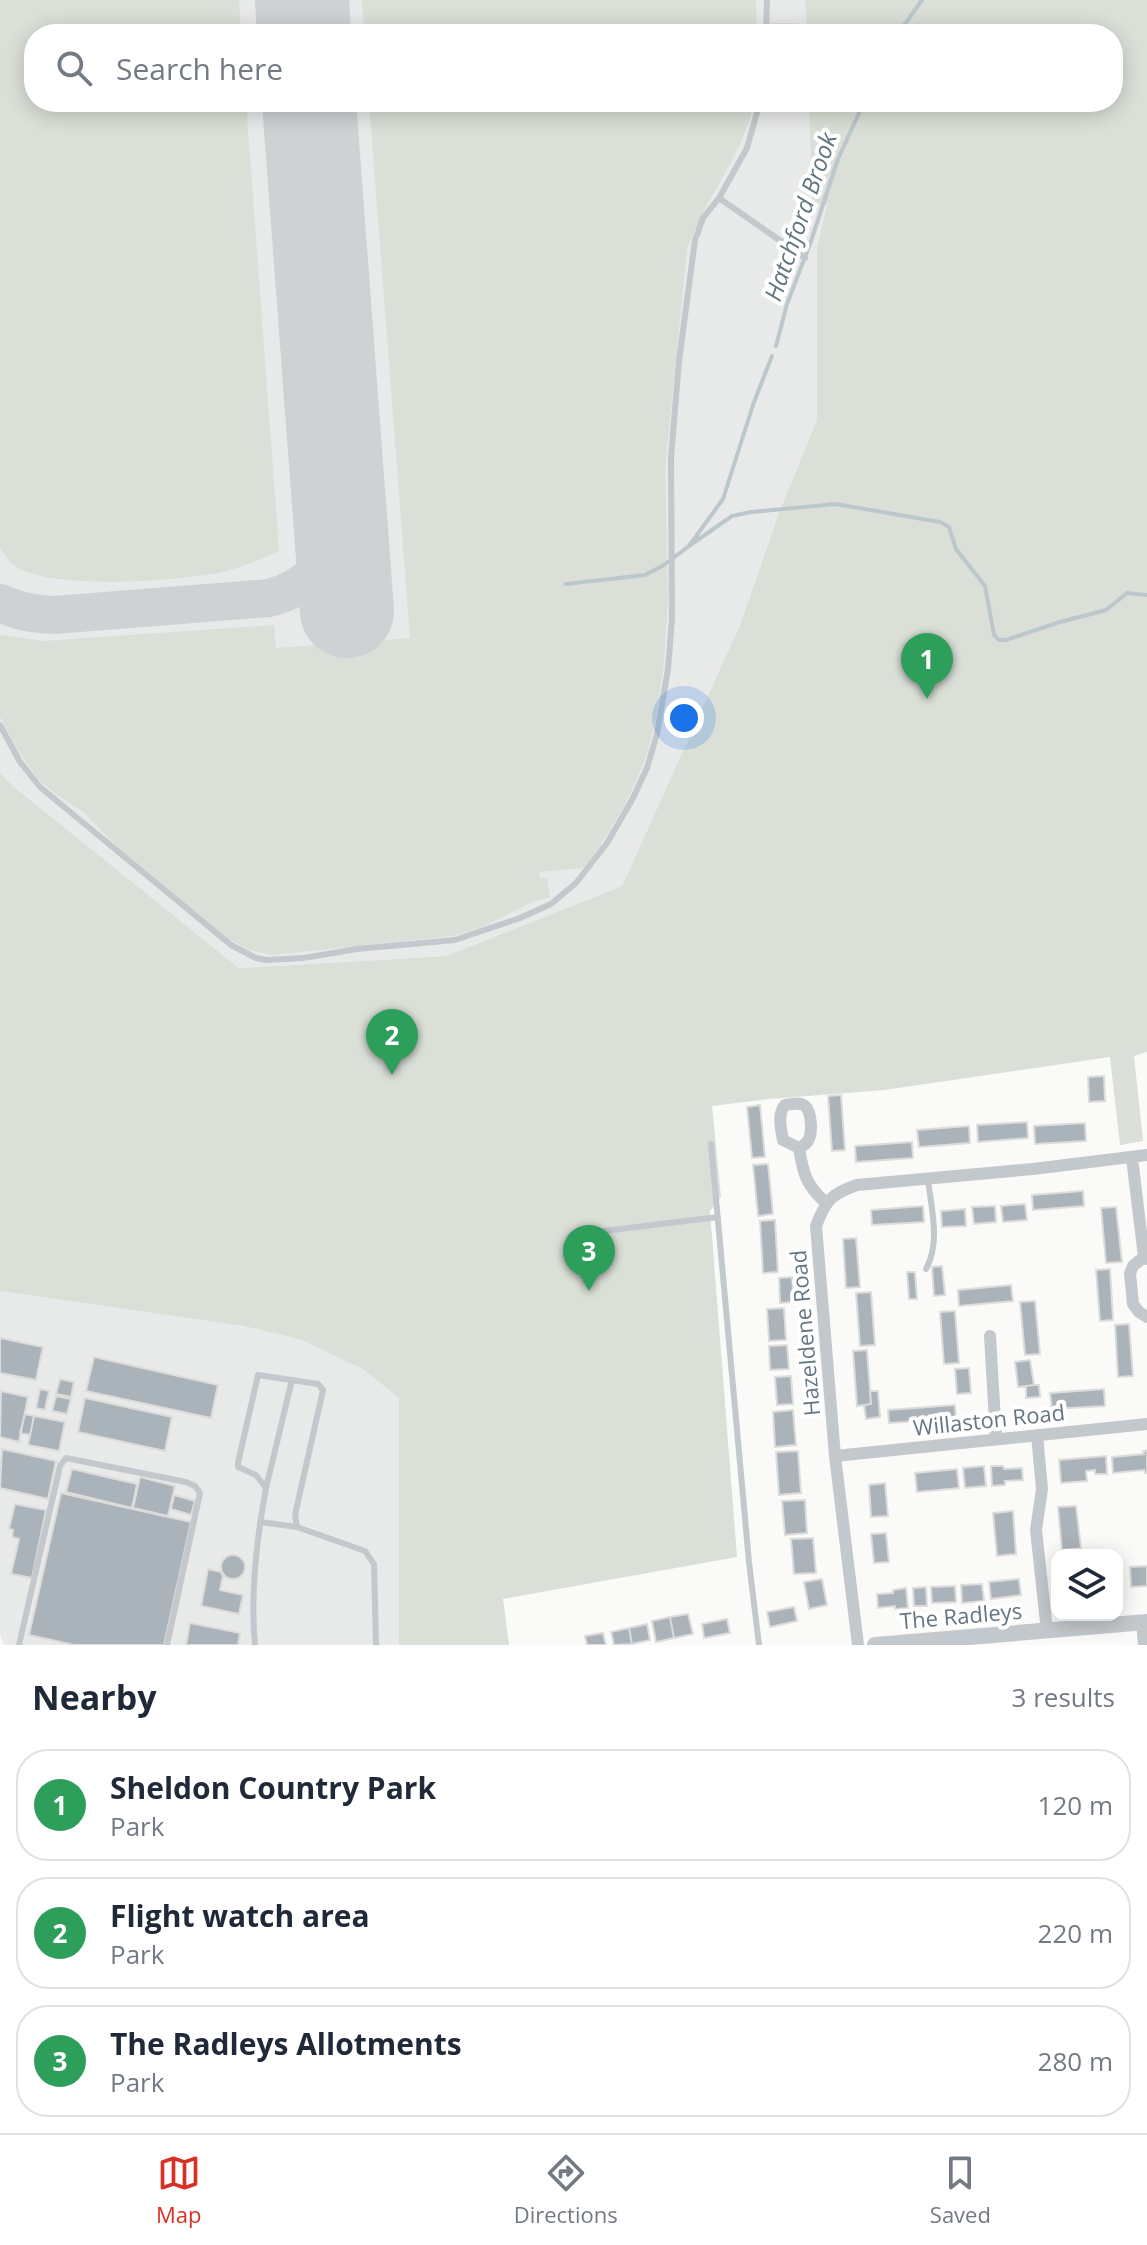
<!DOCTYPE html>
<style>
body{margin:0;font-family:"Open Sans",sans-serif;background:#f6f6f7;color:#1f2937}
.controls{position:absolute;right:24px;bottom:24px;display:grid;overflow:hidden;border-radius:16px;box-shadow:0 4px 20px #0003}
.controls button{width:72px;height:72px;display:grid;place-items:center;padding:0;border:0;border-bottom:2px solid #e0e1e3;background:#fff;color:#1f2937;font:40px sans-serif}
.you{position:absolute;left:684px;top:718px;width:28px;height:28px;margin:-20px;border:6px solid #fff;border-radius:50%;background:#1a73e8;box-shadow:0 0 0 12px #1a73e833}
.badge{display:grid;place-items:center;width:52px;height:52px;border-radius:50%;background:#d93025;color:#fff;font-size:26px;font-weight:700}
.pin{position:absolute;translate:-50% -66px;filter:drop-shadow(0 2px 4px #0008)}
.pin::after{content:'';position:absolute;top:42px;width:28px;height:24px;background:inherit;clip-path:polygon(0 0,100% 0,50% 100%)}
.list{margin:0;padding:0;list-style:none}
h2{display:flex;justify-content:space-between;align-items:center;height:104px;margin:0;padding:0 32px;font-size:34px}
h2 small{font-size:26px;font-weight:400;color:#747a83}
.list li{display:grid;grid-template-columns:52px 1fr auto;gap:24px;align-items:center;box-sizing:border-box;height:112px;margin:0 16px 16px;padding:0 16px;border:2px solid #e0e1e3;border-radius:32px}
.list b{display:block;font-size:30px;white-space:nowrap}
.list p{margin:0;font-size:26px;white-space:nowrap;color:#747a83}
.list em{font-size:26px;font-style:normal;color:#747a83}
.icon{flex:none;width:44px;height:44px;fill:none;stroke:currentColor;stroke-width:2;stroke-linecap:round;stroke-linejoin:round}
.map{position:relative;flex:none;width:1147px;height:1645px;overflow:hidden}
.search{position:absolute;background:#fff;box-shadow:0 4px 20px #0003;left:24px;right:24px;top:24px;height:88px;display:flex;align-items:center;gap:20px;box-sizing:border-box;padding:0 28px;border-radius:32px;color:#747a83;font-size:30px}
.sheet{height:488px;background:#fff}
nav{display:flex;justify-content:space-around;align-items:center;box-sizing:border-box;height:112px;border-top:2px solid #e0e1e3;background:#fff;font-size:22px;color:#747a83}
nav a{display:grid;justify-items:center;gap:4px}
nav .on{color:#d93025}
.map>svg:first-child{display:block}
.built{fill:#e8e9e9}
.green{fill:#dadfd7}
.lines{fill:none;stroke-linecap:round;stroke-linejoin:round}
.stream{stroke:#bbc7cb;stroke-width:4}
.taxiway{stroke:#ced2d4;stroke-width:38}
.runway{stroke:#ced2d4;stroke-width:94}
.building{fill:#aab3b9;stroke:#dcdcda;stroke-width:2}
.service{stroke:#c3c8cc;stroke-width:6}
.minor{stroke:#c3c8cc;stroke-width:12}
.tertiary{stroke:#c3c8cc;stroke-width:16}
.labels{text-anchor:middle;stroke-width:8;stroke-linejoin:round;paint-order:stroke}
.street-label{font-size:22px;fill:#657683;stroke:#fff}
.water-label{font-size:24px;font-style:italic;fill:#60757c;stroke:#fff}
</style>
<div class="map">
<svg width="1147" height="1645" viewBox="0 0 1147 1645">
<rect width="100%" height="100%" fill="#fafaf8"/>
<path class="built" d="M0,0H805L807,34H34V102H809L812,201L828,205L817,247V420L780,510L740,625L622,886L446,956L239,968L14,787L0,773Z
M0,1291L243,1326L302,1340L364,1370L400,1398L399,1645H4L0,1635Z"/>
<path class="green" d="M0,0H239L241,34H34V102H246L279,551C262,559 245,566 227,571C186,581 49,591 15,566C9,562 3,553 0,547Z
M362,0H756L757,34H364Z
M805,0H1147V1052L1134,1056L1143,1141L1120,1145L1110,1057L884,1090L769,1099L712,1106L721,1197L710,1211L737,1557L503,1599L509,1645H399V1398L364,1370L302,1340L243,1326L0,1291V773L14,787L239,968L446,956L622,886L740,625L780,510L817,420V247L827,206L812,202L809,102H1113V34H807Z
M369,102H754C751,112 749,123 745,132C729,173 701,208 687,250L665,469L668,602L664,661L657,713L647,754L636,781L625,805L589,863L582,868L539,872L540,878L547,877L550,897L532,902L483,927L452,936L272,955L249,950L227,938L116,846L86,814L54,793L37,778L17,749L0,717V635L43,641L274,625L276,648L410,638Z"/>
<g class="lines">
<path class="stream" d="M898,34L922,0
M776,346L787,304L810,244L838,159L864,102
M689,546L732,516L751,512L836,504L940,522L949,527L956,549L985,586L994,635L999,640H1006L1060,622L1106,610L1127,593L1147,595
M566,584L645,575L664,565L689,546L723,499L754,402L772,356"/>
<path class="taxiway" d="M0,603C19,612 34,614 55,615L269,598C306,588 332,564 341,525"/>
<path class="runway" d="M302,0L304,34
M309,102L347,611"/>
</g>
<path class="building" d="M772,24H797V34H772Z
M1104,1076L1105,1101L1089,1102L1088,1077Z
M841,1095L845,1150L832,1151L828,1096Z
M760,1105L765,1157L752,1158L747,1107Z
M1027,1122L1028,1138L978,1142L977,1125Z
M1085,1123L1086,1141L1035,1144L1034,1126Z
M969,1126L970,1143L919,1147L917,1130Z
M912,1142L913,1158L856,1162L855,1146Z
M768,1164L773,1214L758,1216L753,1165Z
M1083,1191L1084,1206L1033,1210L1032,1195Z
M1025,1204L1027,1220L1003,1222L1001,1206Z
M923,1206L924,1222L872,1225L871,1210Z
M995,1206L996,1222L974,1224L972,1207Z
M1116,1207L1122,1262L1106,1263L1101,1208Z
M965,1209L966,1226L942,1227L941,1211Z
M775,1220L778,1272L763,1273L760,1221Z
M856,1238L860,1287L846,1288L843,1239Z
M942,1266L945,1295L934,1296L932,1267Z
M1110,1269L1113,1320L1100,1321L1096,1270Z
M907,1272H915L917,1299H909Z
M792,1277L794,1302L780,1303L779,1278Z
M1011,1285L1013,1301L959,1306L958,1290Z
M871,1292L875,1345L860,1346L856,1293Z
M1035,1301L1040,1354L1025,1355L1020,1302Z
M784,1308L786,1340L769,1341L767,1309Z
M955,1311L959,1363L944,1364L940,1312Z
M1129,1324L1133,1376L1118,1377L1115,1325Z
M0,1338L43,1347L36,1380L0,1373Z
M787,1345L789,1369L770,1370L769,1346Z
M867,1350L871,1404L857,1406L853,1351Z
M94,1357L218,1385L211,1418L86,1391Z
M1030,1360L1034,1385L1018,1387L1015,1362Z
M969,1368L971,1393L957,1394L955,1369Z
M791,1376L793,1404L777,1405L775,1377Z
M60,1379L74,1382L71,1397L56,1394Z
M1034,1385H1039L1040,1397L1026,1398V1386Z
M40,1389L49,1391L45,1410L36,1408Z
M1104,1389L1105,1406L1052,1409L1050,1393Z
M1,1391L28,1397L19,1442L0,1437Z
M870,1391H878L880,1417L866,1419L864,1405L871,1404Z
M56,1396L71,1399L67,1414L52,1411Z
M85,1398L172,1417L165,1451L78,1432Z
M955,1405L956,1419L889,1423L888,1410Z
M793,1410L796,1445L775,1447L773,1412Z
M25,1414L34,1416L30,1435L20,1433Z
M34,1416L65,1422L59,1451L28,1445Z
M2,1449L56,1461L48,1499L0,1488Z
M798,1451L801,1493L779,1495L776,1452Z
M1143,1451H1147V1473H1145L1144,1470L1113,1473L1112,1457L1144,1454Z
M1106,1456L1107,1474H1095V1470L1086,1471L1087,1481L1061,1483L1059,1460Z
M984,1466L986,1486L965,1488L963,1468Z
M991,1466H1003L1004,1469L1022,1468L1023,1480L1005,1481V1485L992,1486Z
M72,1469L137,1484L132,1508L66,1492Z
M957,1469L959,1488L917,1492L915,1473Z
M140,1477L175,1486L168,1516L133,1508Z
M885,1483L888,1516L871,1517L869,1485Z
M61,1493L191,1522L164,1645H74L29,1635Z
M174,1495L195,1501L191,1515L171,1509Z
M805,1500L807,1533L785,1535L782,1501Z
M15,1504L46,1510L32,1578L11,1574L19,1539L12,1537L13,1530L9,1529Z
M1076,1506L1081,1548L1062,1550L1058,1507Z
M1013,1511L1016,1554L997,1556L993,1513Z
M886,1533L889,1562L874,1563L871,1534Z
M813,1538L816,1573L794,1574L791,1539Z
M221 1567a12 12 0 1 1 24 0a12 12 0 1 1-24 0Z
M1147,1566V1586L1131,1587L1130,1567Z
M208,1569L221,1572L223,1576L220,1590L243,1595L239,1614L201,1606Z
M822,1579L827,1605L809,1609L804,1582Z
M1019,1579L1021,1595L991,1599L989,1582Z
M982,1584L984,1601L962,1603L961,1585Z
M955,1586L956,1602L932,1603L931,1587Z
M926,1587L927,1606H914L913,1588Z
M906,1588L908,1608L895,1609V1606L878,1608L877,1594L893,1593V1590Z
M794,1607L797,1621L770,1627L767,1612Z
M688,1614L693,1634L674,1638L670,1617Z
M670,1617L674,1638L656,1642L652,1621Z
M727,1619L730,1633L704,1638L702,1624Z
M190,1623L240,1633L238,1645H186Z
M647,1624L650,1640L632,1644L629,1628Z
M629,1628L632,1644L614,1645L611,1632Z
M603,1633L606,1645H587L585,1636Z"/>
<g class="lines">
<path class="service" d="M766,34L767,0
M719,198L805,258
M0,725L20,762L40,787L231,945L256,958L267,960L303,958L357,949L455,940L520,918L551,904L576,883L607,843L632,800L647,768L657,734L668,669L672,618L671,457L679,361L695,240L703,218L719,198L747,148L760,102
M711,1144L749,1562L759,1645
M604,1231L718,1217
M926,1269C941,1242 931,1208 928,1179
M266,1488L292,1380
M260,1522L297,1527
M19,1645L60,1466L66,1458L186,1482L195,1486L200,1493L167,1645
M255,1645C250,1595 257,1537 266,1488L256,1475L238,1467V1463L258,1375L318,1384L323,1390L295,1515L297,1527L365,1551L374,1564L376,1645"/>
<path class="minor" d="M799,1148C804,1145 806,1145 809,1139C812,1132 812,1112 805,1106C800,1102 792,1104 785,1105C777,1115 781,1128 783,1140L799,1148C803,1173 806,1185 825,1202
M1132,1158L1144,1257L1147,1259
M1144,1257L1133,1266L1130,1273L1133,1304L1139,1312L1147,1317
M990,1336L996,1438
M1037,1435L1042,1489L1036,1530L1047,1631
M835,1456L1147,1424
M1142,1622L1144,1645
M858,1645L835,1456L816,1226C826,1200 831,1194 857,1185L1033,1169L1147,1155"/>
<path class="tertiary" d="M875,1645L1147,1622"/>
</g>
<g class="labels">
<g class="street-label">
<text transform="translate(805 1333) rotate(-95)" y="8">Hazeldene Road</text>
<text transform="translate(989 1420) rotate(-6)" y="8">Willaston Road</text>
<text transform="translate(961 1616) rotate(-5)" y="8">The Radleys</text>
</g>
<g class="water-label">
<text transform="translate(801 217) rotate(-71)" y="8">Hatchford Brook</text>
</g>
</g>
</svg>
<div class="controls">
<button><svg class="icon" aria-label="layers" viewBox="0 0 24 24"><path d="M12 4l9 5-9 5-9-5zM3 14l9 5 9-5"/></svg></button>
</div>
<div class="you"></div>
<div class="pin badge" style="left:927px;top:699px;background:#2e9e5b">1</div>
<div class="pin badge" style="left:392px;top:1075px;background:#2e9e5b">2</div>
<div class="pin badge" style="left:589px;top:1291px;background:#2e9e5b">3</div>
<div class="search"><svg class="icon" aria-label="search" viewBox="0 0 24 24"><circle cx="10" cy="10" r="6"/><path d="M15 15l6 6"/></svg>Search here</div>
</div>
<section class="sheet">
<h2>Nearby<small>3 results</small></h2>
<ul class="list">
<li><span class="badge" style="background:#2e9e5b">1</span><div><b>Sheldon Country Park</b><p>Park</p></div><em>120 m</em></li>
<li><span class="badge" style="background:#2e9e5b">2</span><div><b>Flight watch area</b><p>Park</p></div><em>220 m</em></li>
<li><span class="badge" style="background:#2e9e5b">3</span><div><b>The Radleys Allotments</b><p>Park</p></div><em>280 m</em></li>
</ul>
</section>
<nav>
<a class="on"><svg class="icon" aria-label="map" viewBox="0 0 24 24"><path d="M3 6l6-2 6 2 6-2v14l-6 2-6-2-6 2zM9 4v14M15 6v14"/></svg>Map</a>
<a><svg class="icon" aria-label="directions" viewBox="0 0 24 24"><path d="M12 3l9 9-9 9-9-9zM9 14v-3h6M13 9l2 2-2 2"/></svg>Directions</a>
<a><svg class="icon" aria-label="saved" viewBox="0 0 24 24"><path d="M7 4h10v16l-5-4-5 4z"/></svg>Saved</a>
</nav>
